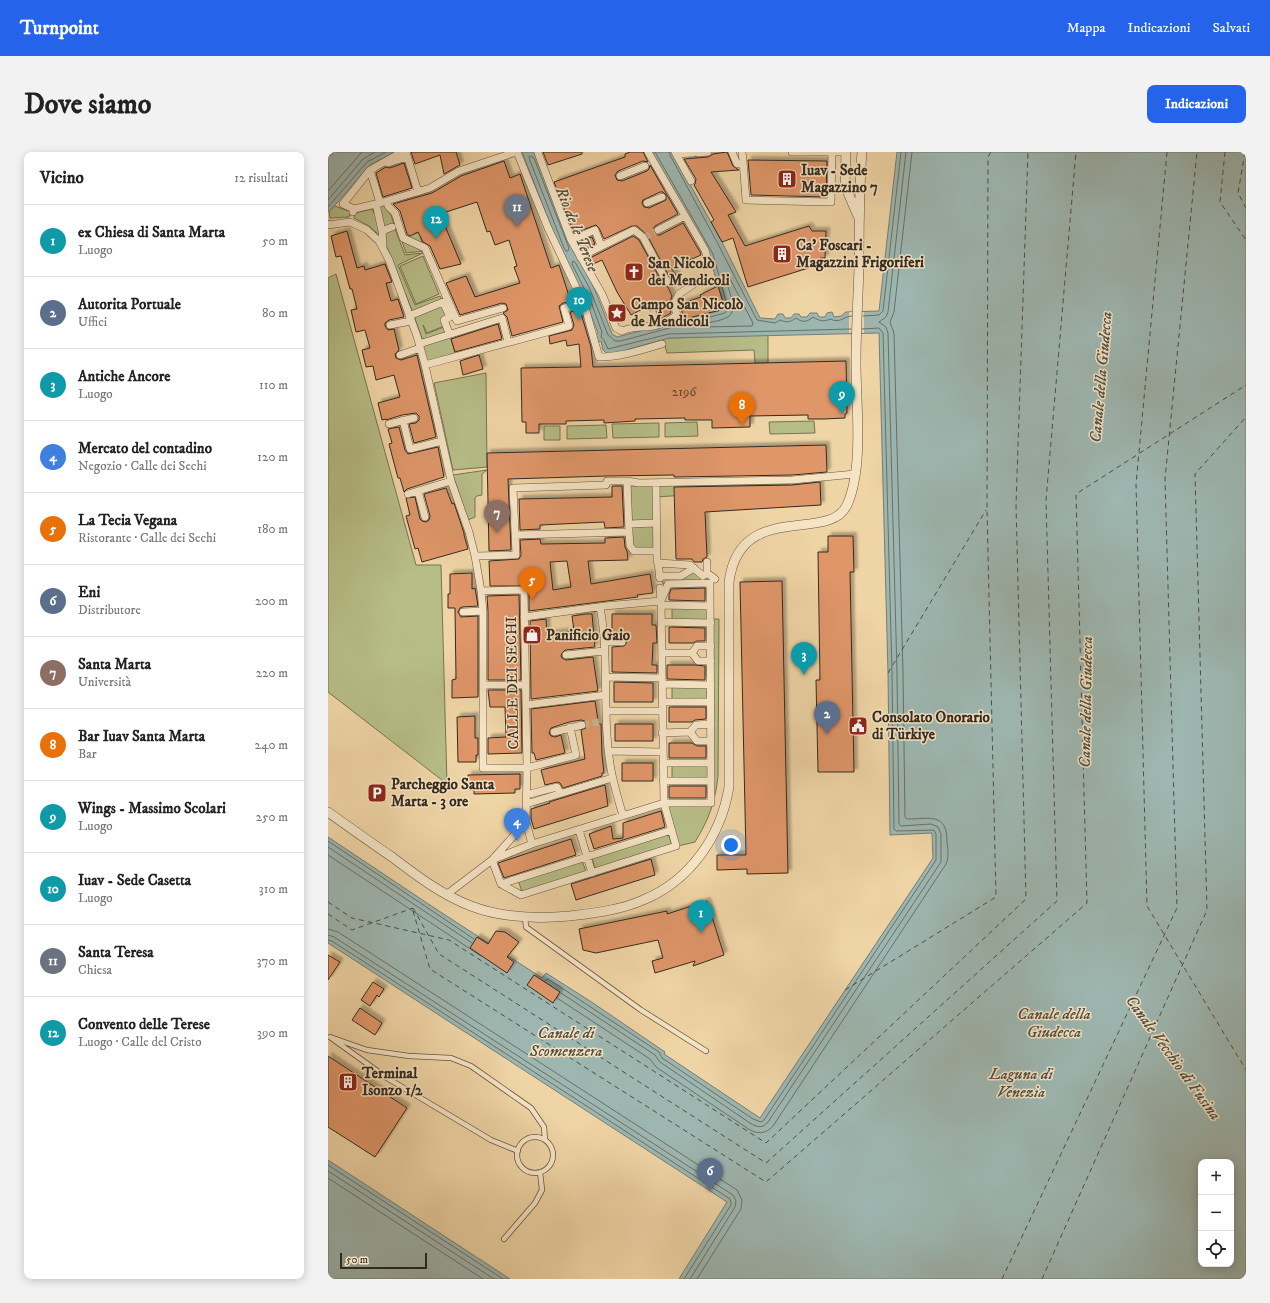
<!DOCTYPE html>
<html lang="it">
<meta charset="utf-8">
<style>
body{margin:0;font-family:"IM FELL DW Pica",serif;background:#f2f2f2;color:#222}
.controls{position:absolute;right:12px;bottom:12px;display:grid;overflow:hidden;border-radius:8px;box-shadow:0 2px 10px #0003}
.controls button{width:36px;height:36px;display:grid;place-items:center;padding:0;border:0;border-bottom:1px solid #e0e0e0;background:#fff;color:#222;font:20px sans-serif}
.scale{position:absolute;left:12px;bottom:10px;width:87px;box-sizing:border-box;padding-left:4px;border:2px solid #352a1e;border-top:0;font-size:11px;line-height:14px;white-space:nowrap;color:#352a1e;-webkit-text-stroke:3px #f5e3c4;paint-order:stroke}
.you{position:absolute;left:403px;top:693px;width:14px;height:14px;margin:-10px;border:3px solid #fff;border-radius:50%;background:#1a73e8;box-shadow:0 0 0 6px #1a73e833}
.badge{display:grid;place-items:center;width:26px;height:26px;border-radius:50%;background:#2563eb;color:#fff;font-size:13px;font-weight:700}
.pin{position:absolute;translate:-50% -33px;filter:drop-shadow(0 1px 2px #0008)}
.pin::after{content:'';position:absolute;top:21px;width:14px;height:12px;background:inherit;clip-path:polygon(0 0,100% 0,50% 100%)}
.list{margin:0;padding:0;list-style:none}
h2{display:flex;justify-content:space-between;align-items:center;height:52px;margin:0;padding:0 16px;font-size:17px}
h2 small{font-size:13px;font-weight:400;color:#767676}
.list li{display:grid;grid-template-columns:26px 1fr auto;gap:12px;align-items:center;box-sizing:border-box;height:72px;padding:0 16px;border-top:1px solid #e0e0e0}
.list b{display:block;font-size:15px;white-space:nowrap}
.list p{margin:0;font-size:13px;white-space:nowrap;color:#767676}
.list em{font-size:13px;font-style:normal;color:#767676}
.icon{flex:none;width:22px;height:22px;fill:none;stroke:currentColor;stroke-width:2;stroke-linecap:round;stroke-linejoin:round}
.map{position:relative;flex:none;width:918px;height:1127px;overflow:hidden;border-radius:8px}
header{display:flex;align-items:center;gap:24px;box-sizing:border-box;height:56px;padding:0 20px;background:#2563eb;color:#fff}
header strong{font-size:19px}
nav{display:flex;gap:22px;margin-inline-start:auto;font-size:14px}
.intro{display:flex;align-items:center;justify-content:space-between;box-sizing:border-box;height:96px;padding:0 24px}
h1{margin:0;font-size:28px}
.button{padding:10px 18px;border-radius:8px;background:#2563eb;color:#fff;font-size:14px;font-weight:700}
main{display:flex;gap:24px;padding:0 24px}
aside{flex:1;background:#fff;border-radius:8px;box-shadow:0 2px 10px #0003}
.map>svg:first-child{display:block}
.green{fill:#b7bd87;stroke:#767452}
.water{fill:#9db6b0;stroke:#737e76;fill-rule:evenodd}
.pier{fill:#efd4a5}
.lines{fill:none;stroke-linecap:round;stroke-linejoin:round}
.shore{stroke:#697067;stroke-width:1}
.ferry{stroke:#4f4d42;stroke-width:1;stroke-dasharray:5 4;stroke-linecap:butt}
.building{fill:#df9669;stroke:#352a1e;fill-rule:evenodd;filter:url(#shadow)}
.pedestrian-tunnel{stroke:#cab28a;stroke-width:7;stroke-dasharray:7 3.5;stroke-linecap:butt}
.service-casing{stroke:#645440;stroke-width:6}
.pedestrian-casing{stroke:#645440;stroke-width:8}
.minor-casing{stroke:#645440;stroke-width:10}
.service{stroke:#f5e3c4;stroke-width:4.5}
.pedestrian{stroke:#f5e3c4;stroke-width:7}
.minor{stroke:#f5e3c4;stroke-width:9}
.labels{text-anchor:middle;stroke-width:3;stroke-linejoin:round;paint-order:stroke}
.number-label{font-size:13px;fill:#604531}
.poi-label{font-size:15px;font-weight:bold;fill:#352a1e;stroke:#f5e3c4;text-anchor:start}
.street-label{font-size:15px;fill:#352a1e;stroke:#f5e3c4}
.water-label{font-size:16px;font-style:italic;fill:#4f4d42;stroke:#f5e3c4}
</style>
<header>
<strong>Turnpoint</strong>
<nav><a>Mappa</a><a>Indicazioni</a><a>Salvati</a></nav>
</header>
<div class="intro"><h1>Dove siamo</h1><a class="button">Indicazioni</a></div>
<main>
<aside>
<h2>Vicino<small>12 risultati</small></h2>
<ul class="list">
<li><span class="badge" style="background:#0f9aa8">1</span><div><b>ex Chiesa di Santa Marta</b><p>Luogo</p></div><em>50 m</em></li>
<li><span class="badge" style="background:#5c6f8a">2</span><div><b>Autorita Portuale</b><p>Uffici</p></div><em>80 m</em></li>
<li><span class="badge" style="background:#0f9aa8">3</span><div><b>Antiche Ancore</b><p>Luogo</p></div><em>110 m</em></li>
<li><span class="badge" style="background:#3f7fe0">4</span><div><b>Mercato del contadino</b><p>Negozio · Calle dei Sechi</p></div><em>120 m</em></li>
<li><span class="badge" style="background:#e8710a">5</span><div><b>La Tecia Vegana</b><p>Ristorante · Calle dei Sechi</p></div><em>180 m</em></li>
<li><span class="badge" style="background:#5c6f8a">6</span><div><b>Eni</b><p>Distributore</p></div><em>200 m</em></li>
<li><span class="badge" style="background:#8d6e63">7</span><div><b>Santa Marta</b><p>Università</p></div><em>220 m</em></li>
<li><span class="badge" style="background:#e8710a">8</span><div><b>Bar Iuav Santa Marta</b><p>Bar</p></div><em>240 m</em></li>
<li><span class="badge" style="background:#0f9aa8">9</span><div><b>Wings - Massimo Scolari</b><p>Luogo</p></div><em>250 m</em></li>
<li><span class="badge" style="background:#0f9aa8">10</span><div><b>Iuav - Sede Casetta</b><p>Luogo</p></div><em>310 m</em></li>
<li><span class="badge" style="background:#6b7280">11</span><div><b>Santa Teresa</b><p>Chiesa</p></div><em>370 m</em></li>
<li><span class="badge" style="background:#0f9aa8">12</span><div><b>Convento delle Terese</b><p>Luogo · Calle del Cristo</p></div><em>390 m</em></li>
</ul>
</aside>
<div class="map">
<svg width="918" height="1127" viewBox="0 0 918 1127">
<defs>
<filter id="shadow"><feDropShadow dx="3.5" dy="-3.5" stdDeviation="1" flood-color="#0004"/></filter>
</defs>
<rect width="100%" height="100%" fill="#efd4a5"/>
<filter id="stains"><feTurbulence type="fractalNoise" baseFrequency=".005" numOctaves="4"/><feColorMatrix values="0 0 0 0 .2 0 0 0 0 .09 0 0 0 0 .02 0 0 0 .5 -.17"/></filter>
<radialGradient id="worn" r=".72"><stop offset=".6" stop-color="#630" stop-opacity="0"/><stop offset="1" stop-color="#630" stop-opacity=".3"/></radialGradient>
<path class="green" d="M55,53L63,63L66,72L54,77L50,54Z
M7,54L23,60L21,65L2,66L1,59Z
M47,55L52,84L41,74L26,66L27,61L44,57L46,61L45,56Z
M68,72L78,85L91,80L93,84L92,85L95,92L97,91L104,104L127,171L97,99L78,101Z
M67,77L77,103L95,101L70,113L87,153L112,144L114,148L85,161L56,88L55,81Z
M95,104L111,142L88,152L72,114Z
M8,122L88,413H113L119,632L0,540V126Z
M114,152L118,164L113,166L116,174L99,181L95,173L98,182L116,175L118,180L95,189L86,164Z
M122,183L127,201L99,210L94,192Z
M440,183V211H427L426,198L339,201L335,187L341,186Z
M158,221L159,315L125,318L106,231Z
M486,269L487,281L442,282L441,270Z
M369,270L370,284L337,285V271Z
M331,271V285L285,286L284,272Z
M278,273L279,286L239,287V274Z
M216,274H232V288H216Z
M159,318L154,322V343L149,344L147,346V365L140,368L125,323Z
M460,328L459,336L328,345L329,399H306L299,334Z
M366,419L381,429L387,430H339L335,432L334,426Z
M344,455H381V469H344Z
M384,467H391L390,624C387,651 381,667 367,690L350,694L338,657L341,652H383Z
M344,533H381L382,548H344Z
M344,611H382V627H344Z
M340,681L344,693L267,717L264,705Z
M254,708L258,720L194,740L190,728Z"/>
<path class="water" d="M6,0H67L42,13L2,59H0V4Z
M194,0H207L269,143L283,179L284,182L289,185L397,157L381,103L323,0H344L394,90L432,166L447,167L450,162H455L457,166H463L466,162H471L473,165H479L482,161H489L491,165H497L499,161L504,160L506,165L513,164L518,160L551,159L569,0H918V1127H351L399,1050L0,791V685L108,757L214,826L218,821L265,851L337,900L336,902L432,966L605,706L604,681L562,683L560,521L551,181L341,186L283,202L278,201L275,198L273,189L270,190L268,183L270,181L259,152L232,97ZM873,1010H903V1112H873Z
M0,1008L182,1127H0Z"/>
<path class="pier" d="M521,160H536V181H521Z"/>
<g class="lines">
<path class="shore" d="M327,0L385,102L400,157L397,161L293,189H287L280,183L261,135L247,110L245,109L244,112L263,150L274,180L273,185L276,188L280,197L341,182L523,177
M341,0L342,3L390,92L429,168L447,171L452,168C459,171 463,170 468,166C475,171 479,170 485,165C491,169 496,170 502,167C513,172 515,164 524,164
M202,4L206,6L241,96L240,99H238L236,96L201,6Z
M0,39L34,0
M0,48L35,7L47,0
M0,55L39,10L58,0
M398,122L400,123L425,171L424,174L376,175L374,174L375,172C383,170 393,169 400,165C411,159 399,133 396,124Z
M535,164L551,163L555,159L573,0
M0,689L146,787
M0,695L144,791
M0,703L153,804
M0,777L10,780L409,1038L414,1048L413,1057L369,1127
M0,783L6,785L405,1043L408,1049L407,1055L362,1127
M0,788L4,789L402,1047L403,1050V1053L356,1127
M217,829L220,827L331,900L334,906L425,967L433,970L436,968L608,708V682L606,678L568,679L566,677L564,521L555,181L551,176L534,177
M233,841L327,903L332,910L422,971C429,975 434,977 440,970L613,710V682L610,675L603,672L573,674L571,672L569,521L560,181L558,175L551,170L558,165L560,160L578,0
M229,846L322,907L328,915L419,976C428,982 437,983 445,974L618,712C621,705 620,698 619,690C619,660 602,667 579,667L577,665L575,521L566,181L562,170L566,160L584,0
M0,1013L175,1127
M0,1019L166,1127
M0,1026L155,1127"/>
<path class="ferry" d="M839,0L808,332L819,754L918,918
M897,0L892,50L918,88
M917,0L910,41L918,56
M560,521L658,358
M0,750L24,766L121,788L438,991L698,747L688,353L700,0
M85,756L111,802L438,1011L729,749L718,348L748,0
M85,759L102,817L438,1030L759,751L748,342L918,233
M0,762L24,778L85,756
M517,838L668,745L659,358L660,5L663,0
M674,1127L849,756L837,327L869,0
M714,1127L879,758L867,322L918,265"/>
</g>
<path class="building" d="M83,0H128L132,13L116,22L112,3L87,12Z
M215,0H254V2L220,13Z
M302,0H315L320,10L315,9L290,19L287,23L289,28L294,29L319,19L321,17L322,13L350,62L327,74L325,77L326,81L329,83H332L355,71L372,100L373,103L343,116L349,125L343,128L319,83L309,74H304L276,87L271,76L268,73L246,81L226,30L297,5V2ZM332,40H335L338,43V48L321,56L316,55L314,51L315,48Z
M399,0L405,14L411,18L383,20L408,60L400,63L417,94L481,74L484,79H498L497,106H492L493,112L420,135L405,86L394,90L383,70L386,68L366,33L367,32L368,27L356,7L380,5L385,2Z
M420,8L499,9L498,45L423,43Z
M176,9L182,26L192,22L223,116L231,113L243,150L235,151L231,154L235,170L184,184L179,165L175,161L180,158L178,152L174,151L132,163L118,131L138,124L147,145L192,131L186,115L189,114L181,88L167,93L162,79L159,80L149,50L112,62L133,112L112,117L102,94L95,90L90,80L82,84L79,82L72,59L65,52L104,41L133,24Z
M76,11L84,36L55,45L48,21L58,15L62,16Z
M19,79L29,116L36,114L37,118L57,112L58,115L64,130L58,131L63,149L70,147L76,165L61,168L57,171V174L60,178L66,177L71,198L67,202L68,206L73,208L89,203L108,285L86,291L81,272L88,271L91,268V264L88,261L74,263L58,268V267L54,268L50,251L72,245L66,223L48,228L45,214L38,215L34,198L42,196L37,178L28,180L23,158L29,157L24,137H22L13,104L8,105L3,84Z
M305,84L311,88L335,132L340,135L344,144L341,153L343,161L332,167L327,157L322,159L320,154L303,163L289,140L274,108L263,113L260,107Z
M264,85L267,92L255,98L250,90Z
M390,134L397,157L356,167L352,152L373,145L372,143Z
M252,158L263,195L265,215L518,209L519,261L517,262V266L496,267H480V263L422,264V275L384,276V268H357V266L307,267V269L276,271V268L238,269V272H211V281H198V270H194L193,216L253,215L251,192L239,194L238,188L222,192L221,184L244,178L246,173L242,160Z
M170,172L174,187L127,200L123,187Z
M151,203L155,217L135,223L132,209Z
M71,275L77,298L80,302L110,295L116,325L79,337L76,340L72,326H70L61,292L64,291L60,277Z
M498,293L499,320L464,323L346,325V323L279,324L180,327L183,398L161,399L159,301Z
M492,330L493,353L377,360L379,405L375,407L374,410H366L364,407H348L346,335L464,333Z
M284,334H294L296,375L277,376L276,370L212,373V377L192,378L191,347L284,345Z
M118,336L124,352L126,351L136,381V383L140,397L94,410L90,396L87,397L78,364L82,363L78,346L87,345L92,367L94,369L98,370L101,368L102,364L96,342Z
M500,384H525L526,420H522L526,620H490L488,528H492L490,400H500Z
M296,385L297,395L299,399L300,408L260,409L263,432L322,422L325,441L309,443L310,445L201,459V438L199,434H162L161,409L191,407L193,403L192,388L212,387L213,392L277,391V386ZM239,409L243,435L225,438L222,410Z
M144,421V437L147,436L150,454L134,455L132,456L130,460L133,465L150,464V545L124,546V528L128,527L127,456H120V442H122V422Z
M454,429L460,721L419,722V717L389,718V703H418L412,430Z
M377,436V449L341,448V443L343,437Z
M191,443L193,528H160V459L159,444Z
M258,462H264L267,495L237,498L234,501L233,504L234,506L238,508L265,505L270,539L203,547L202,469L218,467L219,482L246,479L244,464Z
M284,462H324V473H328L329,491H325L324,513H329V521L284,520V495L296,494L299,490L296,486L284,485Z
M341,475L377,476V489H369L365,491H341Z
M339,513H367L377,514V528L339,527Z
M286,530L325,531V550H286Z
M160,538H193L194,601L160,602V586L178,585L177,555H162Z
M267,549L270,568L271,572H273L274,603L276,621H274V624L235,636L232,631L230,630L217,633L213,618L257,607L253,578L258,576L259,572L257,569L253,568L241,570L223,576L221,581L223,584L227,585L233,583L237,601L208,608L206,601H204L203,557Z
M341,555H378V567L367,568L364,570H341Z
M147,564V586H150V603H148V610H130L129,565Z
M287,572H325V589H287Z
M341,591H364L369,594H378V606H341Z
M294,611H325V629H294Z
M192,622V637H187V641L146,642V638H141L140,623Z
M277,633L280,654L206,677L203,667V657L222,651L221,650Z
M341,634H378V646H341Z
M333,659L337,675L266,697L261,682L283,674L285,687L295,686V671Z
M243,687L248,703L176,726L170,711Z
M323,707L327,723L248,748L243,732Z
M379,749L396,803L365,814L367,809L327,821L324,809L335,806L330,788L268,801L255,798L251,777L339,759V762Z
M168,779L177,780L191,790L179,805L186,810L179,821L142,796L149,785L160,792Z
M0,803L12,810L0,828Z
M206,823L232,840L225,851L199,833Z
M45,830L56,837L51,845L49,843L42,854L33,848Z
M32,856L54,871L47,883L24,868Z
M0,904L79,956L47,1005L0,975Z"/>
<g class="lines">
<path class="pedestrian-tunnel" d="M316,86L330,78
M254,573L271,570"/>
<defs>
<path id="service" d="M197,765L198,775L313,858L378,899
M189 1003a18 18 0 1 1 36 0a18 18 0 1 1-36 0Z
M190,999L163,988L59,926L2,885L39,898L81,904L123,906L143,914L203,956L216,975L217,988
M176,1087L207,1051L214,1038L212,1020"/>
<path id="pedestrian" d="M0,0H1
M78,0L90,40
M189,0L220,76L256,152L271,205C293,205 313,198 334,192
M320,0L377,98L380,109
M347,0L363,29
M404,0L409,12H415
M414,0L415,8
M464,0H512
M210,1L243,88L274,142L288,176L294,179C304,174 315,176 326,174C334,172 342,168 349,163L346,152L351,142L376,125
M370,1L380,0
M348,2L365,1
M415,9L418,48L503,50L504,1
M60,11L79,5
M45,17L42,18L52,51
M292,24L317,14
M319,51L334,45
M48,52L54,79L55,94
M60,54L67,61L75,86L97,96L129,169L175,156
M26,57L52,51L102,36L131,19L188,0
M25,60L26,57L15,52L42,18L74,0
M0,72V73L22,70L39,78L51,89L61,108L89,184L97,213L123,329L141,380L147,404L153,439L155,459V616H199L248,603L242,575
M330,78L357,64
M54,79L64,75
M243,88L267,78L273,94
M252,105L306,78L315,85L339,130
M81,164L115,150L122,165L116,168L121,181
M62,173L83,169
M91,192L174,166L180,190
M72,203L92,196
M97,213L241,174L236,156L256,152
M75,268L82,297L114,289
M61,272L86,266
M328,331L329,410L330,411
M90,339L97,365
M80,342L123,329
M301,372L328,371
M301,380L302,394L306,399H329
M187,383L301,380L299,329
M147,404L188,403L185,336L278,333L279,329H299L311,331L464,328L527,322
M379,421L387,427
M331,424H353L366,416
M332,426L330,411L362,413L375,424L379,421V410
M153,439L196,438L199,616L198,670L204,692L164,708L198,670
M333,453L382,454
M272,455C280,497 276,540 279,583C280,612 287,637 295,664
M135,460L155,459
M196,465L277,454L333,449L332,436
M334,470L383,471
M276,490H294
M334,501H364
M364,501L370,509H383
M364,501L369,494H383
M238,503L276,499
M277,525L334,526
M334,532L383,533
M155,533H197
M334,550H383
M198,553L278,543
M278,559H334
M226,580L254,573
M362,580L369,589H383
M334,581L362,580L368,573L383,572
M281,599L334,600
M335,611H383
M335,629H383
M198,643L229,635L232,641
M198,652L284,626
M251,678L264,721
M173,732L193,743L348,694L336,651L333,449L340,432L382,431L383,651H336L204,692
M118,743L164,708L173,732L344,678"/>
<path id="minor" d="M518,0L517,34L530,64
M0,660C21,675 42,690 64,705C89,724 114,743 143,754C174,766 209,767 242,764C266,761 293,758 315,748C362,729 393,684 401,635V430C412,347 501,392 519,353C536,316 528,252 528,212C528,179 530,147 531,115C531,77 531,38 534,0"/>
</defs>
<use href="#service" class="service-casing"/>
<use href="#pedestrian" class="pedestrian-casing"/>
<use href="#minor" class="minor-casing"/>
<use href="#service" class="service"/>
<use href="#pedestrian" class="pedestrian"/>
<use href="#minor" class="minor"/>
</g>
<defs>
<symbol id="building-square" viewBox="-11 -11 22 22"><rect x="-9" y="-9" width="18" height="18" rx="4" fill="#8f2418" stroke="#f5e3c4"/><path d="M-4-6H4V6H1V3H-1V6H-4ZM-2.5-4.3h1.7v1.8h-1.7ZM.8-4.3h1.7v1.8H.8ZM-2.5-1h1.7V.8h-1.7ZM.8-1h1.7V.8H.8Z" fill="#fff"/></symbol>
<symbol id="church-square" viewBox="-11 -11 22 22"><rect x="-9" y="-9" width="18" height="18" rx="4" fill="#8f2418" stroke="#f5e3c4"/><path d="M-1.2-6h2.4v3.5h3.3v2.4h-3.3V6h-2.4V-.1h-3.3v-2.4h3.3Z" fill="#fff"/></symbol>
<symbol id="sight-square" viewBox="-11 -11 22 22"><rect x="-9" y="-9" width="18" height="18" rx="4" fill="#8f2418" stroke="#f5e3c4"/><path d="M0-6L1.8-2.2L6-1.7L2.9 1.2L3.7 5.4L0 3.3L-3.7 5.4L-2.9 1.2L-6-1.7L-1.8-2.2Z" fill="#fff"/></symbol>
<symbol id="shop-square" viewBox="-11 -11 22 22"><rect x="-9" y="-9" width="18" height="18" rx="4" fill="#8f2418" stroke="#f5e3c4"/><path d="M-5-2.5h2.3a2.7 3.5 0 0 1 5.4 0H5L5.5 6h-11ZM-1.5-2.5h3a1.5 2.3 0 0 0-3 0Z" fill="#fff"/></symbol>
<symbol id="civic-square" viewBox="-11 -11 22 22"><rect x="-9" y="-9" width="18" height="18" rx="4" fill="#8f2418" stroke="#f5e3c4"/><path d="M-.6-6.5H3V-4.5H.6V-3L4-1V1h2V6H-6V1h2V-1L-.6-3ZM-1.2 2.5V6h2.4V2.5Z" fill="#fff"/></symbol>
<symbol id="parking-square" viewBox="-11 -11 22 22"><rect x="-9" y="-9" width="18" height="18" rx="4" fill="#8f2418" stroke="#f5e3c4"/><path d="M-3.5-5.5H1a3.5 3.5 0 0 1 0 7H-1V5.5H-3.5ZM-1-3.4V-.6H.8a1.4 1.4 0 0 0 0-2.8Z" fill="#fff"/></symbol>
</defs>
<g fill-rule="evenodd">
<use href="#building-square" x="448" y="16" width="22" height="22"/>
<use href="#building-square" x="443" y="91" width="22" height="22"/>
<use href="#church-square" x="295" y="109" width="22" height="22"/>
<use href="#sight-square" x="278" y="150" width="22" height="22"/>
<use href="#shop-square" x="193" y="472" width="22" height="22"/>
<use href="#civic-square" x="519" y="563" width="22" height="22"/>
<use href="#parking-square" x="38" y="630" width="22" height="22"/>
<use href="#building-square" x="9" y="919" width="22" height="22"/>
</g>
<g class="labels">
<g class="number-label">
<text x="356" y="244">2196</text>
</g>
<g class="poi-label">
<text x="473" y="23">Iuav - Sede<tspan x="473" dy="17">Magazzino 7</tspan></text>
<text x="468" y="98">Ca' Foscari -<tspan x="468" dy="17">Magazzini Frigoriferi</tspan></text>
<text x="320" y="116">San Nicolò<tspan x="320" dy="17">dei Mendicoli</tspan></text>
<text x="303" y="157">Campo San Nicolò<tspan x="303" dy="17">de Mendicoli</tspan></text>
<text x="218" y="488">Panificio Gaio</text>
<text x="544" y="570">Consolato Onorario<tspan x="544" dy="17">di Türkiye</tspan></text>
<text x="63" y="637">Parcheggio Santa<tspan x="63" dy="17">Marta - 3 ore</tspan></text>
<text x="34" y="926">Terminal<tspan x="34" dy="17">Isonzo 1/2</tspan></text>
</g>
<g class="street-label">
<text transform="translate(184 531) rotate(-91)" y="5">CALLE DEI SECHI</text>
</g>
<g class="water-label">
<text transform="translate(250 77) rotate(68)" y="6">Rio de le Terese</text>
<text transform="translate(772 225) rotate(-85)" y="6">Canale della Giudecca</text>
<text transform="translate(757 550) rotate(-89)" y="6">Canale della Giudecca</text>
<text x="726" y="867">Canale della<tspan x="726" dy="18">Giudecca</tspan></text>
<text x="238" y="886">Canale di<tspan x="238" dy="18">Scomenzera</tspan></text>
<text transform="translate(846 905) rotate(54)" y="6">Canale Vecchio di Fusina</text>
<text x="693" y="927">Laguna di<tspan x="693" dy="18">Venezia</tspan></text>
</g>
</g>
<rect width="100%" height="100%" filter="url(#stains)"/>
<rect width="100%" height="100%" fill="url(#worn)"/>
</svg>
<div class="controls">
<button>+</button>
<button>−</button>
<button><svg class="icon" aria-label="locate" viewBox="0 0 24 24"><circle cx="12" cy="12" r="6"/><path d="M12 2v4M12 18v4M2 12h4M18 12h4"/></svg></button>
</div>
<div class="scale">50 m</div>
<div class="you"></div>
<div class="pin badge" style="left:373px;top:781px;background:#0f9aa8">1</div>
<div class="pin badge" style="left:499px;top:582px;background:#5c6f8a">2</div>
<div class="pin badge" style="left:476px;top:523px;background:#0f9aa8">3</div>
<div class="pin badge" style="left:189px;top:689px;background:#3f7fe0">4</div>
<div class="pin badge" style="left:204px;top:448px;background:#e8710a">5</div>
<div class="pin badge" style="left:382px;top:1039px;background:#5c6f8a">6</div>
<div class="pin badge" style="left:169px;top:381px;background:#8d6e63">7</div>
<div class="pin badge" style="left:414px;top:273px;background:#e8710a">8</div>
<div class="pin badge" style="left:514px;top:262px;background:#0f9aa8">9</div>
<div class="pin badge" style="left:251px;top:168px;background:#0f9aa8">10</div>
<div class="pin badge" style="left:189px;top:75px;background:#6b7280">11</div>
<div class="pin badge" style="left:108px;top:87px;background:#0f9aa8">12</div>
</div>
</main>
